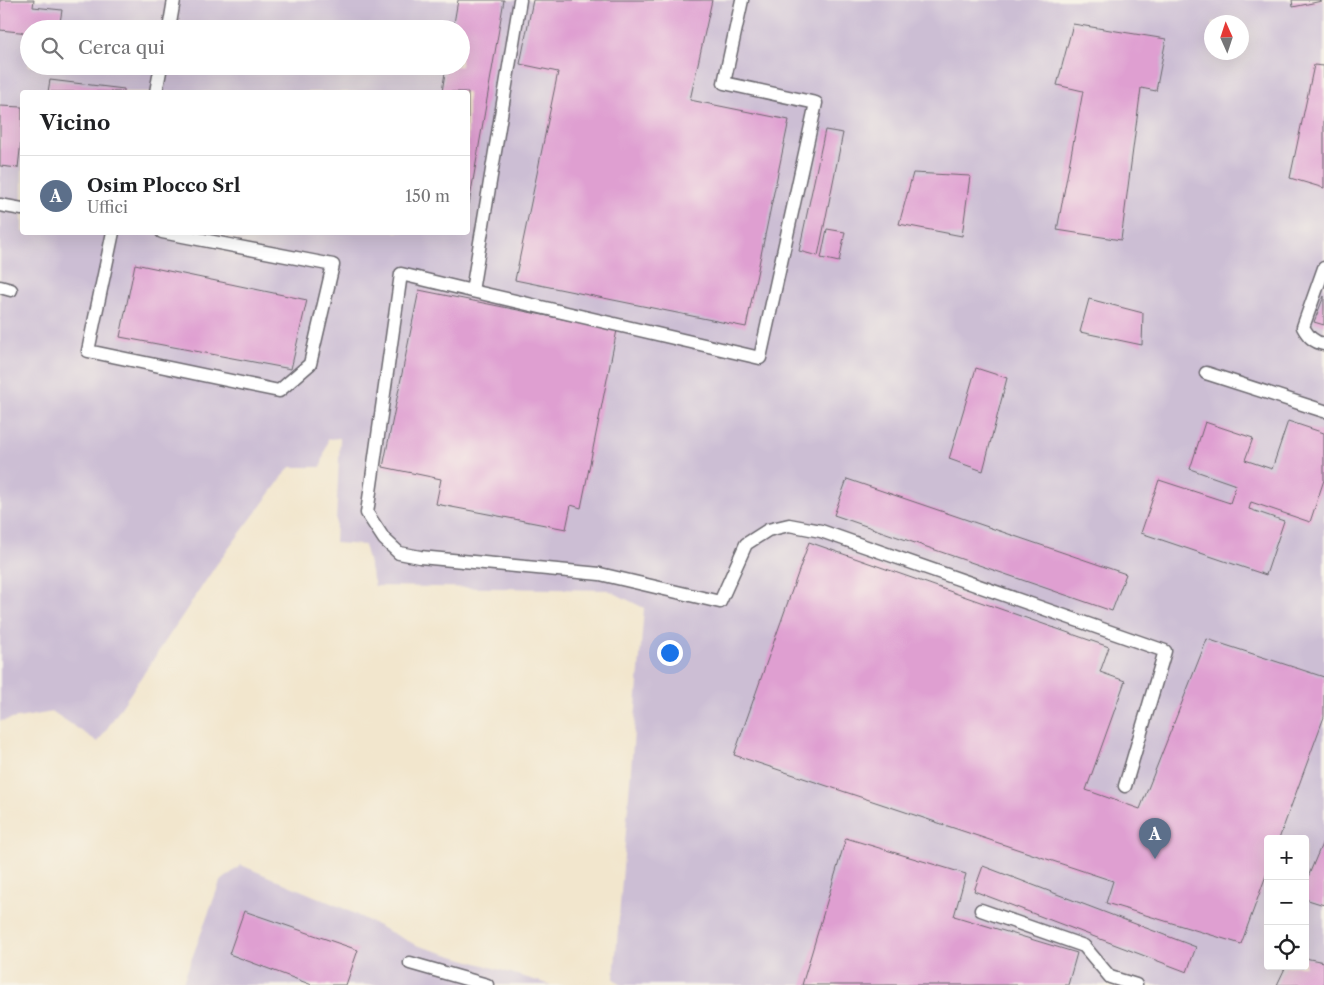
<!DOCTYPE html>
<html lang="it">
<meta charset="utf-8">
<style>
body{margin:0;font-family:"Libre Caslon Text",serif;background:#f2f2f2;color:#202124}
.controls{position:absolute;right:15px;bottom:15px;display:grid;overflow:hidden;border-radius:5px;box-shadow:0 5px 20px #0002}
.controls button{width:45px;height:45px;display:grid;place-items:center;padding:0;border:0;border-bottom:1px solid #e0e0e0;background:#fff;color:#202124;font:25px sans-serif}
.compass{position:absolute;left:1204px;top:15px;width:45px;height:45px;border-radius:50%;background:#fff;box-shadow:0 5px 20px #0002;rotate:357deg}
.you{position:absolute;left:669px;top:652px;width:18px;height:18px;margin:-12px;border:4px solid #fff;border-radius:50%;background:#1a73e8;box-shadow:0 0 0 8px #1a73e833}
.badge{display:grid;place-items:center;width:32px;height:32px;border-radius:50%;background:#1f6fb2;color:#fff;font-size:16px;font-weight:700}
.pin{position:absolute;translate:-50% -41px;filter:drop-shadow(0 1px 2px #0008)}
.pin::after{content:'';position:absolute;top:26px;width:18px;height:15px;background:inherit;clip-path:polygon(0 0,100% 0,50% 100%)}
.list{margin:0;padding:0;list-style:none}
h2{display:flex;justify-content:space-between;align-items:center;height:65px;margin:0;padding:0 20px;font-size:21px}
h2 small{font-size:16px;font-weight:400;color:#757577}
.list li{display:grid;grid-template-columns:32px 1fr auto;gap:15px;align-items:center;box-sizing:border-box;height:80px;padding:0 20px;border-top:1px solid #e0e0e0}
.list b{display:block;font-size:19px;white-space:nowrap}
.list p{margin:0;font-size:16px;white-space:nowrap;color:#757577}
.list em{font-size:16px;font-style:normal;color:#757577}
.icon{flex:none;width:28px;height:28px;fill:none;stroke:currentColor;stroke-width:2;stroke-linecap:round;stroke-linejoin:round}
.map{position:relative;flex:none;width:1324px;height:985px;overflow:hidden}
.search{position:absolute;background:#fff;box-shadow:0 5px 20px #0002;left:20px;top:20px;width:450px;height:55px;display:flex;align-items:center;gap:12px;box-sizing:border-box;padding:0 18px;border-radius:28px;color:#757577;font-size:19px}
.panel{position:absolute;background:#fff;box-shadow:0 5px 20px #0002;left:20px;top:90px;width:450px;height:145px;border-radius:5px}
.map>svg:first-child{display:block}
.industrial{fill:#ccbed4;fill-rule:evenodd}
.building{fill:#df9fd1}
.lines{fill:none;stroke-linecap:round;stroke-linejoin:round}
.lane-casing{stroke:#6b676e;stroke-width:15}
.lane{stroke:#fff;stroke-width:12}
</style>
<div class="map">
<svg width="1324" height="985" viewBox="0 0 1324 985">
<rect width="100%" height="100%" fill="#f7f3e8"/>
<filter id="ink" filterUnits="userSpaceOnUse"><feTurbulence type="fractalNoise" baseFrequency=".02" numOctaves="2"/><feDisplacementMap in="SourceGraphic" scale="10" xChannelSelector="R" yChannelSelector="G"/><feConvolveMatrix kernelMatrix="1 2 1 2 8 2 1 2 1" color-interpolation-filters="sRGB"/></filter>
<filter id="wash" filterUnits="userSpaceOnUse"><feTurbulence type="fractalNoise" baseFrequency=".0096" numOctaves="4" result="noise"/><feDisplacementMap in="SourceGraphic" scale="20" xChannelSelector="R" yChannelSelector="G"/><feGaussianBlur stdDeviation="1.12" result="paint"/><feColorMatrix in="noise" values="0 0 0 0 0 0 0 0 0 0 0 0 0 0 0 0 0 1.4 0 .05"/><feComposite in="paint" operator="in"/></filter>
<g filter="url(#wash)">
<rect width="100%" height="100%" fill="#f2e6cd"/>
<path class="industrial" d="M0,0H1324V985H621L614,979L644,608L608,590L375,586L364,545L335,543L340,438L328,439L321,467H290L217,564L98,742L53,712L0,721ZM1212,22H1242V52H1212ZM29,29H461V66H29ZM22,92H468V232H22ZM1268,839H1305V966H1268Z
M241,865L345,909L416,945L551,985H182L220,882Z"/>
<g id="blocks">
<path class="building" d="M0,0H34L33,7L62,10L59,29H29V33L0,30Z
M458,0H504L469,204H468V92H442L446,66H461V29H453Z
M533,0H712L690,100L789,120L746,327L515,280L558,72L520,64Z
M1292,0H1322V1L1293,7Z
M1073,24L1166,39L1156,91L1141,88L1121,240L1057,230L1083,91L1057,85Z
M1314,65L1324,66V188L1290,178Z
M50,80L124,89V92H48Z
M0,106L22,107V132L18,168L0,166Z
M825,130L843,133L818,256L799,251Z
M913,173L970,176L962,236L899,224Z
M827,229L845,232L839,262L821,258Z
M135,264L307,300L291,369L120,337Z
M419,290L617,330L581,508L571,505L566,529L436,504L441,479L383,467Z
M1324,296V325L1314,322Z
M1089,299L1143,313L1142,345L1080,332Z
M976,368L1007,378L983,471L949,459Z
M1288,421L1324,433V480L1310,522L1251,502L1249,509L1284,521L1266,575L1141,533L1159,480L1230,503L1236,485L1190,469L1205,422L1253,438L1245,460L1272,469Z
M847,479L1126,574L1112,611L834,515Z
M809,542L1109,647L1100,672L1125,681L1086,790L1140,809L1207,639L1324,677V717L1279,839H1268V870L1241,944L1106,903L1113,881L734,755Z
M846,838L966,874L954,916L1077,953L1068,985H802Z
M1324,839V905L1305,899V884Z
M983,866L1196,947L1187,972L974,891Z
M244,911L358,950L346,985H312L229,954Z
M1305,958L1324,962V985H1277L1286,966H1305Z"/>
</g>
</g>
<g filter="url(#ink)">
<use href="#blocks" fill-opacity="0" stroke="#6b676e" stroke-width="1"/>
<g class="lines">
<defs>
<path id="lane" d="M520,0L472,291L760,358L816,103L724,83L742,0
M169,29L174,0
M156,92L161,66
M0,205L22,209
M113,232L88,351L279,391L310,364L333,265L162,232
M1324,268L1303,327C1308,336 1313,342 1324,344
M0,287L11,290
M472,291L401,274L367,513L384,539L399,553L420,557L600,574L720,602L746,544L768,530L789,525L821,531L1165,651L1125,786
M1206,373L1324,411
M981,910L1084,946L1110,977L1136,985
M410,963L487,985"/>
</defs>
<use href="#lane" class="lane-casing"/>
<use href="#lane" class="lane"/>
</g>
</g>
</svg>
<div class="controls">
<button>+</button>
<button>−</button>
<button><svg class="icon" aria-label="locate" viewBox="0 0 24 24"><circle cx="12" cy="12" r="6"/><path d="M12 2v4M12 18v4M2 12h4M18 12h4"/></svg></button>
</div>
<svg class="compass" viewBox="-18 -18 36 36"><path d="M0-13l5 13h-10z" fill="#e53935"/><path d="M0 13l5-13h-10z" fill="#757577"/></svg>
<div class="you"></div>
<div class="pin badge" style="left:1155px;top:859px;background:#5c6f8a">A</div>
<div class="search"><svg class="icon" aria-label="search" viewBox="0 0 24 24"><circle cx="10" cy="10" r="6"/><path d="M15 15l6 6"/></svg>Cerca qui</div>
<section class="panel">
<h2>Vicino<small></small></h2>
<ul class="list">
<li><span class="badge" style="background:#5c6f8a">A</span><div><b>Osim Plocco Srl</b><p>Uffici</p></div><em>150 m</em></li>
</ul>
</section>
</div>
